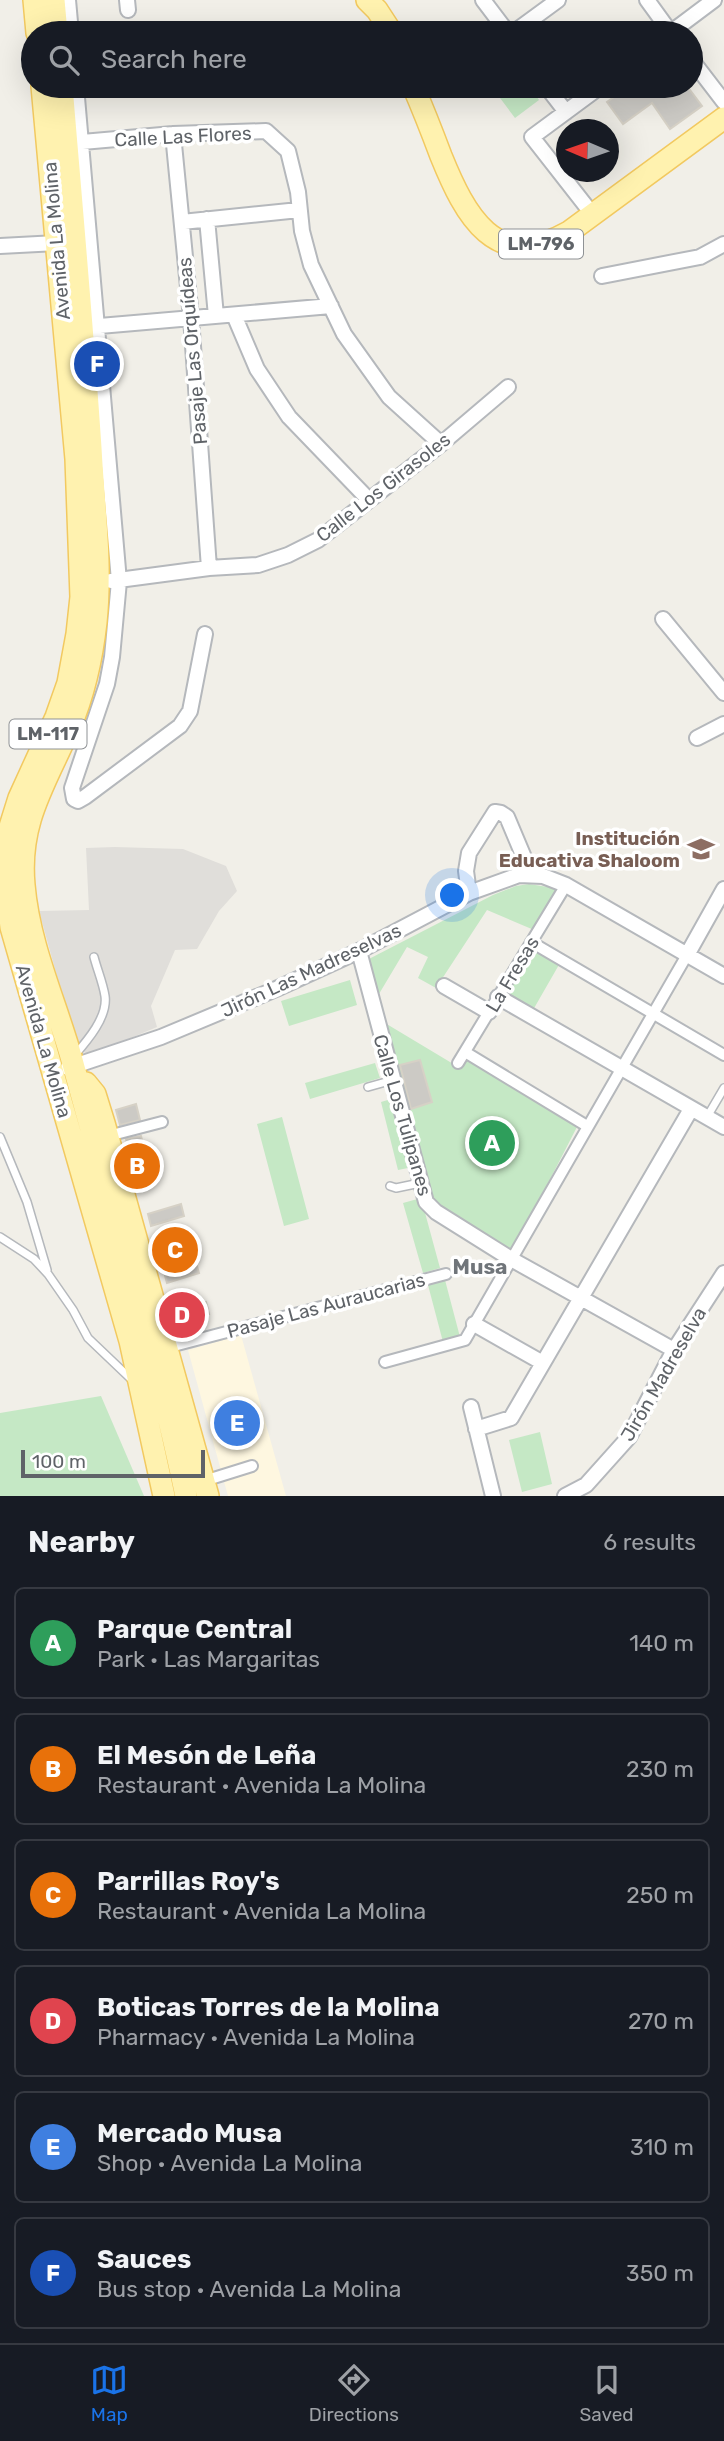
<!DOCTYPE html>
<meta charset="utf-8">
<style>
body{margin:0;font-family:Rubik,sans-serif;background:#242831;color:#f1f3f6}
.compass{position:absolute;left:556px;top:119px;width:63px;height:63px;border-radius:50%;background:#171b24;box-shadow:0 7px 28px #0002;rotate:272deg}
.scale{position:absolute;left:21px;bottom:18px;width:184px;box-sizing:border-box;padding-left:7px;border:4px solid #5f6368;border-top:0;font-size:19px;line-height:24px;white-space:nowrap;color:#5f6368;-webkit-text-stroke:5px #fff;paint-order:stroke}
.you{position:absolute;left:453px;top:896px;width:24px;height:24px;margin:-18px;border:5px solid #fff;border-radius:50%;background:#1a73e8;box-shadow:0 0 0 10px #1a73e833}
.badge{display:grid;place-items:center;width:46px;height:46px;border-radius:50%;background:#1a73e8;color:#fff;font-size:23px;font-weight:700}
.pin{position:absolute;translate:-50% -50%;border:4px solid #fff;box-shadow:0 2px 7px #0006}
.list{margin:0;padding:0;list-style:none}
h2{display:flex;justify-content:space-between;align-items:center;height:91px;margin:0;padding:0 28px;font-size:30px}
h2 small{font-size:23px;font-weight:400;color:#9ea1a6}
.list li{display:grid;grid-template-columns:46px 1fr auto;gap:21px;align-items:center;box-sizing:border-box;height:112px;margin:0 14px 14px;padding:0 14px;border:2px solid #363941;border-radius:10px}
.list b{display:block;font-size:26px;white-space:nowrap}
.list p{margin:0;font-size:23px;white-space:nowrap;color:#9ea1a6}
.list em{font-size:23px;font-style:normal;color:#9ea1a6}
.icon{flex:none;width:38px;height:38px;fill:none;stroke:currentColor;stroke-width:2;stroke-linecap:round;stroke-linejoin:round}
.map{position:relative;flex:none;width:724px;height:1496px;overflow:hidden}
.search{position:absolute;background:#171b24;box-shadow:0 7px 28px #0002;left:21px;right:21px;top:21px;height:77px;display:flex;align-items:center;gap:18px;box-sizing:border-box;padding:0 24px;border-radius:38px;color:#9ea1a6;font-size:26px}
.sheet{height:847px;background:#171b24}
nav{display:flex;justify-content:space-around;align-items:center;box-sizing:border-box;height:98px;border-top:2px solid #363941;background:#171b24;font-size:19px;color:#9ea1a6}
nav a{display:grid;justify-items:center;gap:4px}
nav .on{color:#1a73e8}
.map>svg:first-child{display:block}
.commercial{fill:#fef7e0}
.industrial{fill:#e0deda}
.green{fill:#c5e8c5}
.building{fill:#cccac5;stroke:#d6d1c6;stroke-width:2}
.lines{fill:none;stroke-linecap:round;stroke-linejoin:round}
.service-casing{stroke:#b5b8bc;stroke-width:10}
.pedestrian-casing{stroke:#b5b8bc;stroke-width:14}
.minor-casing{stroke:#b5b8bc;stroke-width:18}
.primary-casing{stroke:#f2c960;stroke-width:24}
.service{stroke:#fff;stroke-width:7}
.pedestrian{stroke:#fff;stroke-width:10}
.minor{stroke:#fff;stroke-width:14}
.primary{stroke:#fff2af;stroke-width:21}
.labels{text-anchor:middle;stroke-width:7;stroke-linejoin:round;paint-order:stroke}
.shield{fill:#fff;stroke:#8f9295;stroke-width:2}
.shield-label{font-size:18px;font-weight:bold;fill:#5f6368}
.street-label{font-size:19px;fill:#5f6368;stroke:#fff}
.education-label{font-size:19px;font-weight:bold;fill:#785e54;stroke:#fff;text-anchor:end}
.neighbourhood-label{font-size:21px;font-weight:bold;fill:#70757a;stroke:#fff}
</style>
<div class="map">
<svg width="724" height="1496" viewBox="0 0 724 1496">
<rect width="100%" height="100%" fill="#f1efe8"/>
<path class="commercial" d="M241,1335L286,1496H228L188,1350Z"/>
<path class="industrial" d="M115,847L183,849L226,866L237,891L219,911L197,949L175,950L151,1006L157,1027L90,1055L77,1049L39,911L89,910L86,848Z"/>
<path class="green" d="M491,86H529L539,100L515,118Z
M529,884L560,889L534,930L487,910L436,988L418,978L428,957L407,947L376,999L365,961L493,895L516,886Z
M531,946L560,963L533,1010L504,993Z
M350,980L357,1005L289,1026L281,1001Z
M380,1020L460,1068L468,1058L578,1125L511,1255L443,1209L431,1197Z
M375,1063L380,1078L310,1099L305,1083Z
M391,1099L408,1168L398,1170L381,1102Z
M282,1117L309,1219L284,1226L257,1124Z
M421,1198L440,1268L423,1273L403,1203Z
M445,1280L460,1337L443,1342L428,1285Z
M101,1396L144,1496H0V1413Z
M540,1432L552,1484L522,1492L509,1440Z"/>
<path class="building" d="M629,86H687L702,106L670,129L652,103L623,124L607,102Z
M420,1060L432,1102L411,1109L400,1065Z
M136,1104L140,1120L120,1125L116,1110Z
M141,1136L150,1170L135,1174L126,1139Z
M181,1204L184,1216L151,1226L148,1214Z
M189,1239L199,1273L167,1283L158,1249Z
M206,1302L209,1314L178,1322L175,1311Z"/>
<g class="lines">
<defs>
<path id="service" d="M74,1056C87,1041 108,1017 105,996C103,983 97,969 94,957
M368,1087L393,1080
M707,1117L724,1088
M0,1137L27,1202L47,1270
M390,1186L396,1188L420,1183
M0,1237L34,1259L48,1274L73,1310L88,1338L131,1379"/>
<path id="pedestrian" d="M531,942L724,1055
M465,1052L587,1126
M458,1063L566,885
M108,1136L162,1122
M166,1348L446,1274
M385,1362L465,1340L687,955
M204,1481L252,1466"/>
<path id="minor" d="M68,0L71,33
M127,0L128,10
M483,0L508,33
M647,0L671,33
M513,33L558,0
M670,33L714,0
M691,59L724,102
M76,86L119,581L112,657L107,684L72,788L74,799L78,801L85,797L180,726L190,711L205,634
M546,86L566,112
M173,134L191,318L209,568
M71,143L173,134L266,131L288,151L298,192L302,231L311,265L344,334L389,397L441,444
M593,215L532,137L601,86
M207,219L216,316
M182,222L299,210
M0,246L57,243
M602,276L700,257L724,244
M234,315L257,369L289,417L369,500
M88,327L331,306
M111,581L209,568L258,565L288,555L318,540L441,444L508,387
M663,619L724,693
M697,738L724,724
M469,893L466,871L469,853L495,812L501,813L507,817L531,874
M359,951L426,1202L436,1212L511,1259L674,1350
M687,955L724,889
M444,986L489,1012
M498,997L724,1127
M68,1068L161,1037L276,989L359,951L469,893L519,875L543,876L566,885L724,976
M474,1324L543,1363
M471,1407L493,1496
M476,1429L511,1418L691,1109
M565,1496L586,1485L629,1437L674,1350L724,1273"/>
<path id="primary" d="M34,0L37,33
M54,0L57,33
M367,0L377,10L392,33
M42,86L76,459L81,597L77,634L68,683L56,717L19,798L9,830L5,880L11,927L130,1341L164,1496
M62,86C72,206 83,327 91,448C94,506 102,564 96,622C92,658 84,694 70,727C46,783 18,821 24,885C29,945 56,1003 72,1060C111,1205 155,1349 186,1496
M413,86C423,109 432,132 441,156C465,215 495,274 569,232L724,118
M86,1083L95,1094L104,1123L208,1496"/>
</defs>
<use href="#service" class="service-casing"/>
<use href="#pedestrian" class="pedestrian-casing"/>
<use href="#minor" class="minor-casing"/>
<use href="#primary" class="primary-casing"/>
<use href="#service" class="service"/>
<use href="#pedestrian" class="pedestrian"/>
<use href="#minor" class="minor"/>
<use href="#primary" class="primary"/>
</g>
<defs>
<symbol id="school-bare" viewBox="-9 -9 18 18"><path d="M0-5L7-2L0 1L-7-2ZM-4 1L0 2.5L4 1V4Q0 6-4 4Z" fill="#8d6e63" stroke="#fff" stroke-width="2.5" paint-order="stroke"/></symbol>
</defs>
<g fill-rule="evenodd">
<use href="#school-bare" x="682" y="830" width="38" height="38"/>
</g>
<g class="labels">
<g class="shield">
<rect x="499" y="229.5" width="84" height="29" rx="5"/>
<rect x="9.5" y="719.5" width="77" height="29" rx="5"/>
</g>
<g class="shield-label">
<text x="541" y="250">LM-796</text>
<text x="48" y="740">LM-117</text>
</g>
<g class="street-label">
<text transform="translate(183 136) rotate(-3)" y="7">Calle Las Flores</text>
<text transform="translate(56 241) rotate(-95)" y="7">Avenida La Molina</text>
<text transform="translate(192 351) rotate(-95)" y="7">Pasaje Las Orquídeas</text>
<text transform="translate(383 487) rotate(-38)" y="7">Calle Los Girasoles</text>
<text transform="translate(311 970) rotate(-25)" y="7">Jirón Las Madreselvas</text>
<text transform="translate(512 974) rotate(-59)" y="7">La Fresas</text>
<text transform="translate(44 1041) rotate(74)" y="7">Avenida La Molina</text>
<text transform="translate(403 1115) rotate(74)" y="7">Calle Los Tulipanes</text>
<text transform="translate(326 1305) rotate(-15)" y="7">Pasaje Las Auraucarias</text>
<text transform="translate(663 1374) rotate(-60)" y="7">Jirón Madreselva</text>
</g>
<g class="education-label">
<text x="680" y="845">Institución<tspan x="680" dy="22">Educativa Shaloom</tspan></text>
</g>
<g class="neighbourhood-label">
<text x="480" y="1274">Musa</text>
</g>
</g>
</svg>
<svg class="compass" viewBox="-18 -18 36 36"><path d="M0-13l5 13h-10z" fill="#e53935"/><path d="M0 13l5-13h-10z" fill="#9ea1a6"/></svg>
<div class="scale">100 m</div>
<div class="you"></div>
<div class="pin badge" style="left:492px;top:1143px;background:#2e9e5b">A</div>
<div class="pin badge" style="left:137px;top:1166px;background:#e8710a">B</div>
<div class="pin badge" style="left:175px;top:1250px;background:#e8710a">C</div>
<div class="pin badge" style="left:182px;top:1315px;background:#e0444e">D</div>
<div class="pin badge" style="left:237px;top:1423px;background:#3f7fe0">E</div>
<div class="pin badge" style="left:97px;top:364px;background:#1a4fb4">F</div>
<div class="search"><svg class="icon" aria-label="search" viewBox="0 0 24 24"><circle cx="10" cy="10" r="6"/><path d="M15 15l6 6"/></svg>Search here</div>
</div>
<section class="sheet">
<h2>Nearby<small>6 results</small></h2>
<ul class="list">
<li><span class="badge" style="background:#2e9e5b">A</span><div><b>Parque Central</b><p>Park · Las Margaritas</p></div><em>140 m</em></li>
<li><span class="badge" style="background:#e8710a">B</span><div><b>El Mesón de Leña</b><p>Restaurant · Avenida La Molina</p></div><em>230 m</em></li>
<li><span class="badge" style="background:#e8710a">C</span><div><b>Parrillas Roy's</b><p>Restaurant · Avenida La Molina</p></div><em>250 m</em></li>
<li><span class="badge" style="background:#e0444e">D</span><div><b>Boticas Torres de la Molina</b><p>Pharmacy · Avenida La Molina</p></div><em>270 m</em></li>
<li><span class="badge" style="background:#3f7fe0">E</span><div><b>Mercado Musa</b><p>Shop · Avenida La Molina</p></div><em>310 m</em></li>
<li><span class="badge" style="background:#1a4fb4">F</span><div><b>Sauces</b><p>Bus stop · Avenida La Molina</p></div><em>350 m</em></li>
</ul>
</section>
<nav>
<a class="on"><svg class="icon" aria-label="map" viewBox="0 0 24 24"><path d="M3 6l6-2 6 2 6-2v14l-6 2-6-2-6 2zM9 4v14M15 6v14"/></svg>Map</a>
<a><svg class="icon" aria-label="directions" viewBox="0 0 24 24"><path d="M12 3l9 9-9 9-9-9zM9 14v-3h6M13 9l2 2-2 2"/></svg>Directions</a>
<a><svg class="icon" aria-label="saved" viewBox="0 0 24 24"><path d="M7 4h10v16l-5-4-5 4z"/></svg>Saved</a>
</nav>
